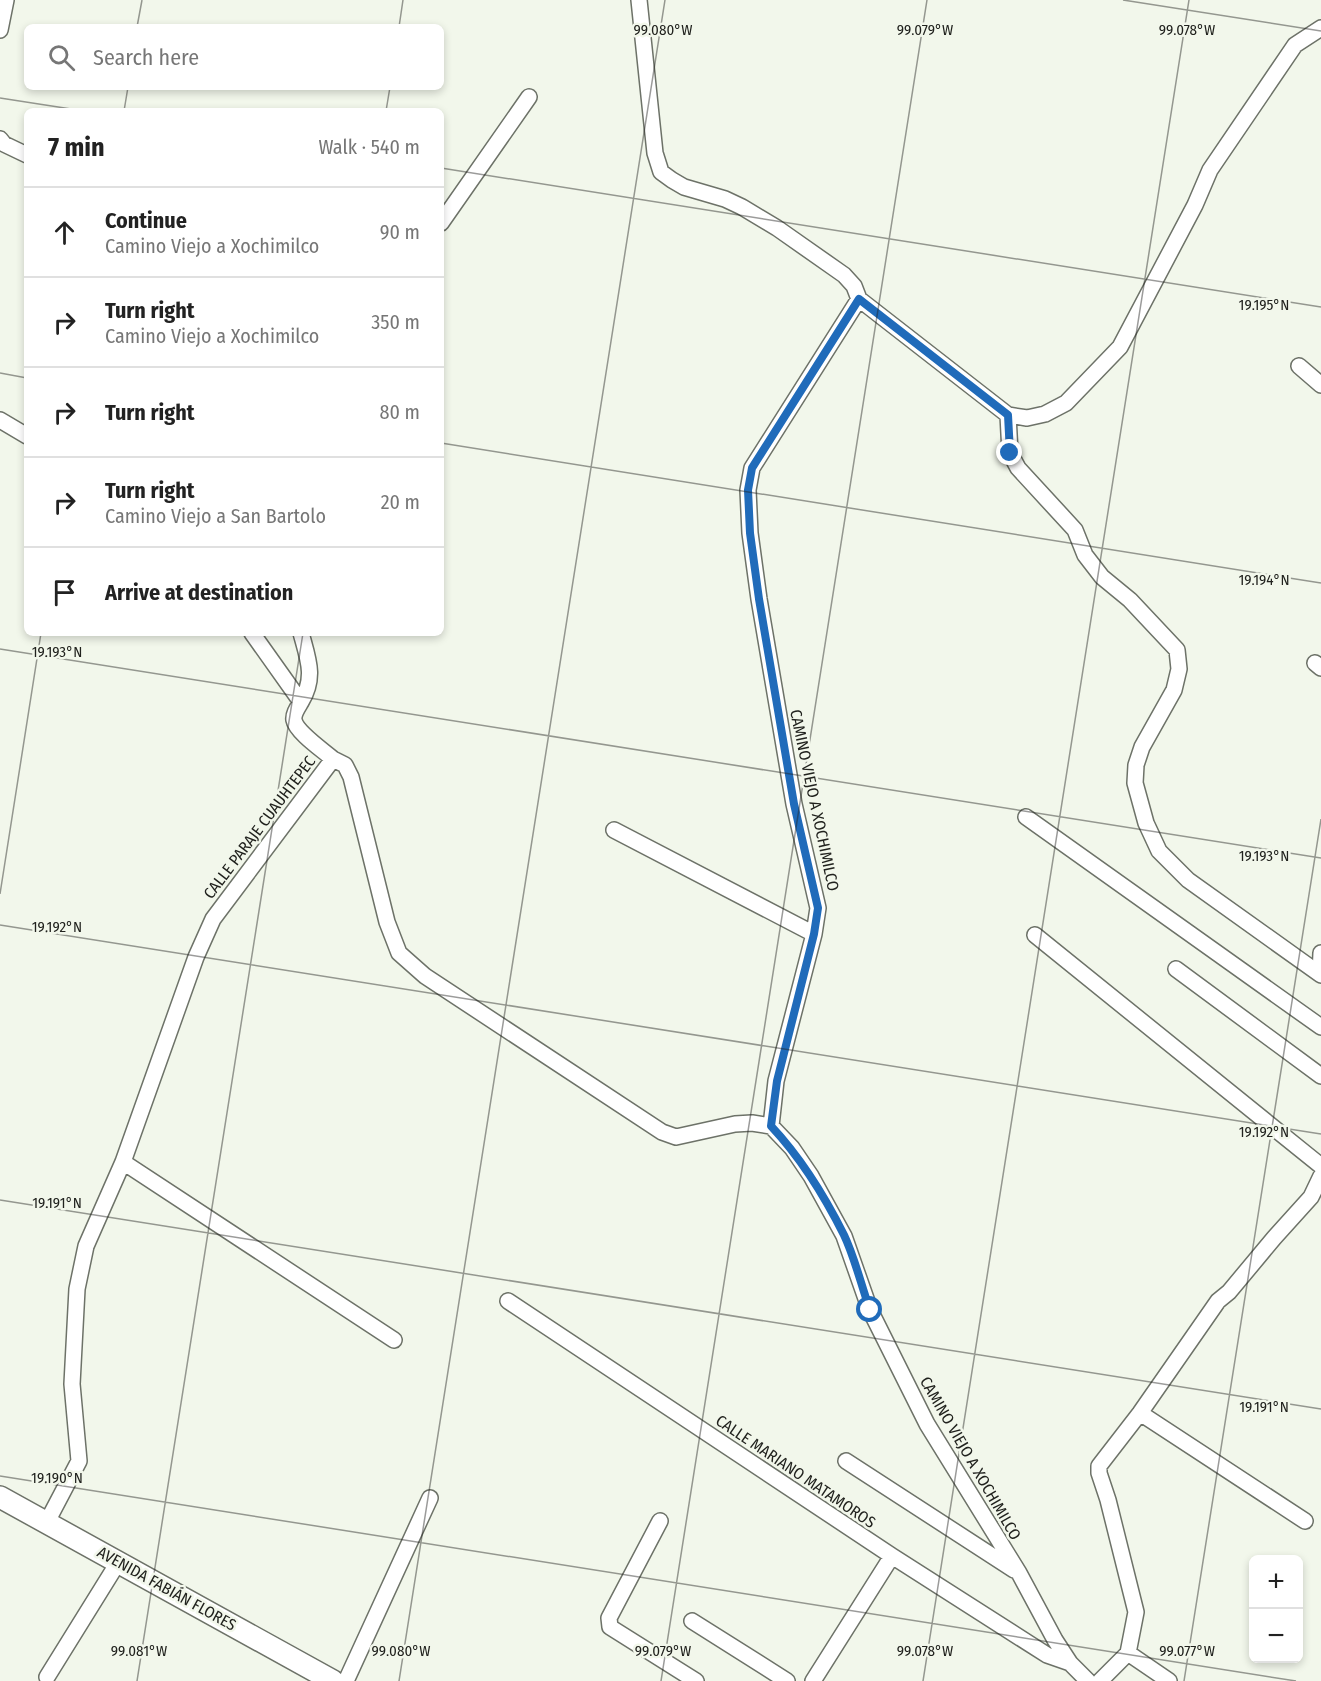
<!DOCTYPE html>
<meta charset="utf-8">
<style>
body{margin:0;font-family:"Fira Sans Condensed",sans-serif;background:#f2f2f2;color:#222}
.controls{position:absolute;right:18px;bottom:18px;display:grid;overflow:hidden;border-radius:9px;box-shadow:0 3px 9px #0003}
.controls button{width:54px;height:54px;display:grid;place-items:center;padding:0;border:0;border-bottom:2px solid #e0e0e0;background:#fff;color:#222;font:30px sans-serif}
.stop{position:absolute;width:18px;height:18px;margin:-14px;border:4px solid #206bba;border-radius:50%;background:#fff}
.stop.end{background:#206bba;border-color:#fff;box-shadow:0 2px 6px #0008}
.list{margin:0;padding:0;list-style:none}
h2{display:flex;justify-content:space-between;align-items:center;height:78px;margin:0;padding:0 24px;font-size:26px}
h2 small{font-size:20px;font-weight:400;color:#767676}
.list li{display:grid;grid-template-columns:39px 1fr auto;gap:18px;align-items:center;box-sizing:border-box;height:90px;padding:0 24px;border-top:2px solid #e0e0e0}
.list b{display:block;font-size:22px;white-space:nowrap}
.list p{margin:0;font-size:20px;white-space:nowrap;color:#767676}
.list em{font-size:20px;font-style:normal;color:#767676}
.icon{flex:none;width:33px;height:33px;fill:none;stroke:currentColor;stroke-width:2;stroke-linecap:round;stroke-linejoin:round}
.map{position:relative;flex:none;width:1321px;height:1681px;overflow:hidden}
.search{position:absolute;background:#fff;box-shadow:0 3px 9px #0003;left:24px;top:24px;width:420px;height:66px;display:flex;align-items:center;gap:15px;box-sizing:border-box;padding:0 21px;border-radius:9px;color:#767676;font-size:22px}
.panel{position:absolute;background:#fff;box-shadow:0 3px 9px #0003;left:24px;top:108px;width:420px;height:528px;border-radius:9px}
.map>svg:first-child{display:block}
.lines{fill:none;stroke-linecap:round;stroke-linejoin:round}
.street-casing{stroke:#6d7268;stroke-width:18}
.secondary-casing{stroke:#6d7268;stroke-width:24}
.street{stroke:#fff;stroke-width:15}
.secondary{stroke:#fff;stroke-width:21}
.route{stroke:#206bba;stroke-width:8}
.ticks{fill:none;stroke:#21221e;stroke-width:1.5;stroke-opacity:0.45}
.labels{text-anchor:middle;stroke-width:5;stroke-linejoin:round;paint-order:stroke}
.street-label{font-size:16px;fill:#21221e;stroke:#f2f7eb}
.ticks-label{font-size:15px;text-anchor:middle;fill:#21221e;stroke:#f2f7eb;stroke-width:5;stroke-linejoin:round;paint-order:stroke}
</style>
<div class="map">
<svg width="1321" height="1681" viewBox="0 0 1321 1681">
<rect width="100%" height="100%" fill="#f2f7eb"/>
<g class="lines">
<defs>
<path id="street" d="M639,0L655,153L661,172L672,180L684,187L725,199L742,207L777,228L844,275L854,286L859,299L1008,415L1027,418L1045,414L1066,403L1120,347L1195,205L1210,170L1295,45L1321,28
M0,30L6,0
M0,139L4,144L27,155
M441,223L529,97
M859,299L752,468L748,490L750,533L759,599L794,804L818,908L814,934L776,1081L771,1126L792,1148L811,1176L844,1236L870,1310L927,1424L1019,1573L1055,1640L1070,1663L1088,1681
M1299,366L1321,385
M1008,415L1010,453L1018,468L1075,530L1085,555L1102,577L1130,600L1177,650L1179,669L1174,690L1142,747L1136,765L1135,783L1146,823L1159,851L1188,880L1321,975
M0,420L27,436
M252,633L301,702C316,677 308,659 301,633
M1315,663L1321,668
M301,702C298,707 293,714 294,720C296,732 324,751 333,759
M1026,817L1321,1027
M614,830L814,934
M1035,935L1321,1166
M1176,969L1321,1076
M1320,974L1321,953
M123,1162L394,1340
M508,1301L892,1556L1047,1655L1070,1663
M1140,1413L1305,1521
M846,1461L1014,1570
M660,1521L609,1618L610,1627L696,1681
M47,1522L79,1461L72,1384L77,1289L86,1246L123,1162L196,957L213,919L333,759L345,765L351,777L387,922L399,953L425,976L662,1132L676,1137L735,1124L752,1123L771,1126
M692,1621L787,1681
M1128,1653L1169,1681
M47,1677L119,1561
M346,1681L430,1498
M813,1681L892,1556
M1100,1681L1128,1653L1136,1612L1108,1500L1099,1473V1466L1140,1413L1218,1301L1229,1292L1274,1238L1311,1197L1321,1176"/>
<path id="secondary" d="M0,1497L333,1681"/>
</defs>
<use href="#street" class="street-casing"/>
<use href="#secondary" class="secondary-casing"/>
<use href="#street" class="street"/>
<use href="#secondary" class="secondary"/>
</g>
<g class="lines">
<path class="route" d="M870,1310C861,1285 855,1258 844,1235C824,1195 801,1158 771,1126L777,1081L814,934L818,908L794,804L759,599L750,533L748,490L752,468L859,299L1008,415L1010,453"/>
</g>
<path class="ticks" d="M1123,0L1321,31M137,27L142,0M399,27L403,0M0,98L84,111M124,111L128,87M386,111L390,87M441,168L1321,307M0,373L27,378M441,443L1321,583M0,649L1321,858M0,894L41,633M0,925L1321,1134M0,1200L1321,1409M0,1476L1296,1681M137,1681L303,633M399,1681L665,0M661,1681L927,0M923,1681L1189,0M1184,1681L1321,819"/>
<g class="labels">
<g class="street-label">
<text transform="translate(815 800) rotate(78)" y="6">CAMINO VIEJO A XOCHIMILCO</text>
<text transform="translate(259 827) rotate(-53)" y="6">CALLE PARAJE CUAUHTEPEC</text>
<text transform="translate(971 1458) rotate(60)" y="6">CAMINO VIEJO A XOCHIMILCO</text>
<text transform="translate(796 1471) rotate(34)" y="6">CALLE MARIANO MATAMOROS</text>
<text transform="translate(167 1588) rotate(29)" y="6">AVENIDA FABIÁN FLORES</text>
</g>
</g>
<g class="ticks-label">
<text x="663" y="35">99.080°W</text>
<text x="925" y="35">99.079°W</text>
<text x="1187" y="35">99.078°W</text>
<text x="1264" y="310">19.195°N</text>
<text x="1264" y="585">19.194°N</text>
<text x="57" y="657">19.193°N</text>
<text x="1264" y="861">19.193°N</text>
<text x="57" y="932">19.192°N</text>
<text x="1264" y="1137">19.192°N</text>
<text x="57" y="1208">19.191°N</text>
<text x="1264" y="1412">19.191°N</text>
<text x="57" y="1483">19.190°N</text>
<text x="139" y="1656">99.081°W</text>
<text x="401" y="1656">99.080°W</text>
<text x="663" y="1656">99.079°W</text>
<text x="925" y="1656">99.078°W</text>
<text x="1187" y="1656">99.077°W</text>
</g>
</svg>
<div class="controls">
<button>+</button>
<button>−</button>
</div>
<div class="stop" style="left:870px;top:1310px"></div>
<div class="stop end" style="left:1010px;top:453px"></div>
<div class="search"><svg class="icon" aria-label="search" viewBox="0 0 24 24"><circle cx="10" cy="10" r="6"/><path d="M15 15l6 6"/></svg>Search here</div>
<section class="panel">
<h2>7 min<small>Walk · 540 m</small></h2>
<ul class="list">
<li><svg class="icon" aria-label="ahead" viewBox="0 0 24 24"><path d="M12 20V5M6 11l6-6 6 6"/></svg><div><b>Continue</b><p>Camino Viejo a Xochimilco</p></div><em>90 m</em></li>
<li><svg class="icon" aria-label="right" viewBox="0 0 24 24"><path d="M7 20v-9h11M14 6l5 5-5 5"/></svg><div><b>Turn right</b><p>Camino Viejo a Xochimilco</p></div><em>350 m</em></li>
<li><svg class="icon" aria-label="right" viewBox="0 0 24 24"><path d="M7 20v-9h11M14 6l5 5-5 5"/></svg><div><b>Turn right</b></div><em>80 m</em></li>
<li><svg class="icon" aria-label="right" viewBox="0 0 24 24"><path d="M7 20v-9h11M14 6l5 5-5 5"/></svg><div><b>Turn right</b><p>Camino Viejo a San Bartolo</p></div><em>20 m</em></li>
<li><svg class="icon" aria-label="arrive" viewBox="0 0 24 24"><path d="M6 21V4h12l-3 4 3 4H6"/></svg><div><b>Arrive at destination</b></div></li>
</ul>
</section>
</div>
